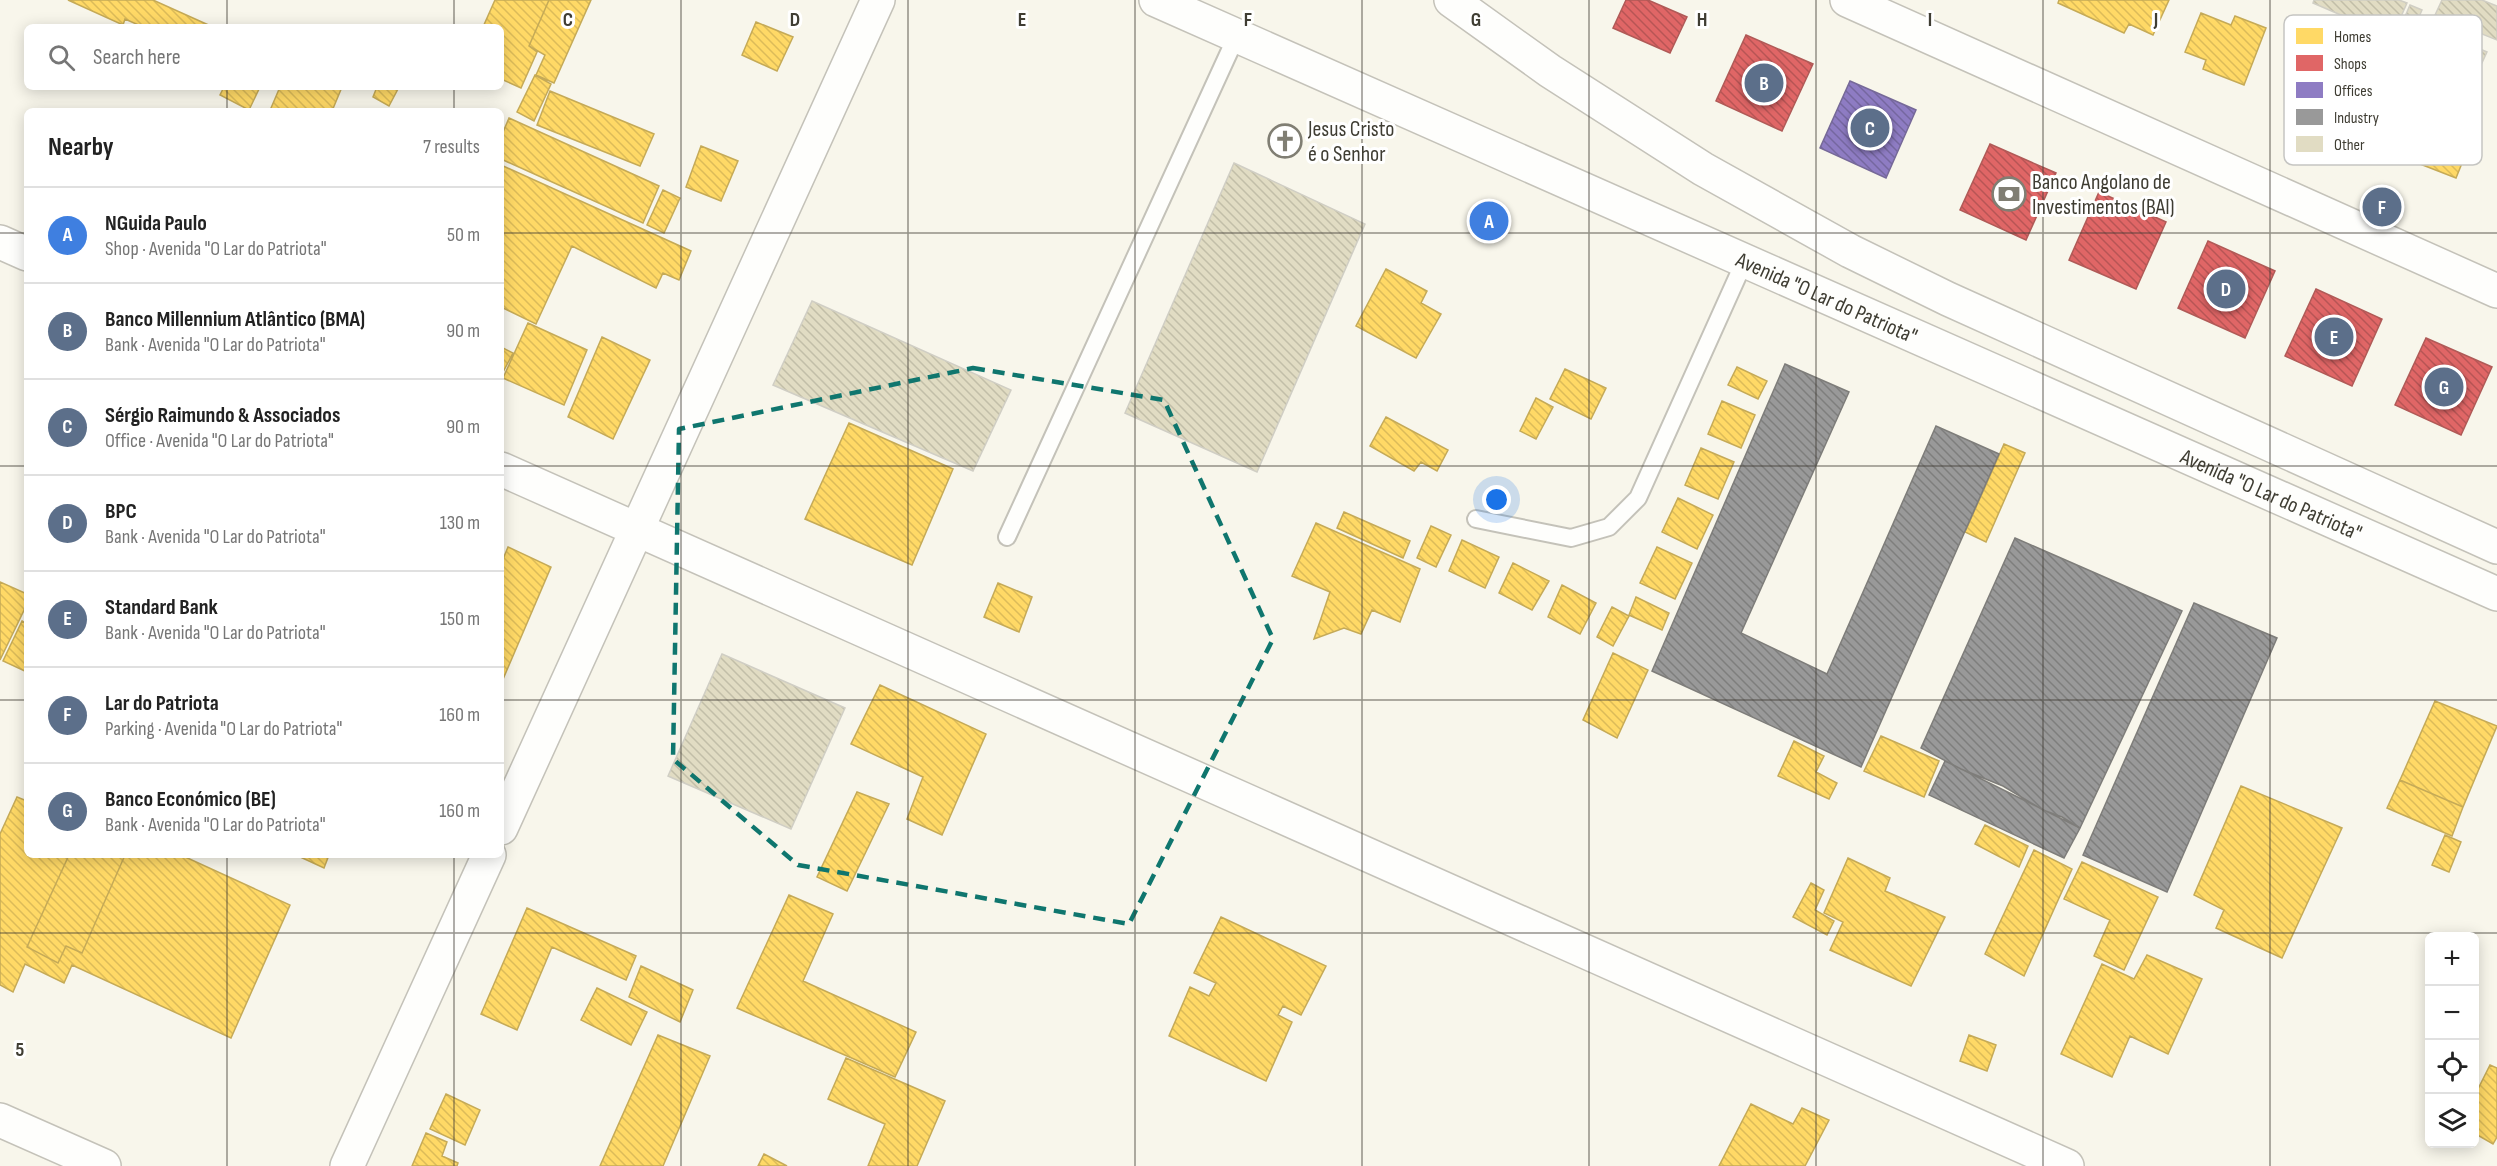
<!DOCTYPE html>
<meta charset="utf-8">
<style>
body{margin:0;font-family:"Sofia Sans Condensed",sans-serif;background:#f2f2f2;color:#222}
.controls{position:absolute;right:18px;bottom:18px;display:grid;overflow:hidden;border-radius:9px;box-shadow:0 3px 15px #0003}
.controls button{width:54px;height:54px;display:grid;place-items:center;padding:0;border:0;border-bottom:2px solid #e0e0e0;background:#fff;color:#222;font:30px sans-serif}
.you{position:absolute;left:1497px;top:500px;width:21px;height:21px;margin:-15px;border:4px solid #fff;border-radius:50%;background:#1a73e8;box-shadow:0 0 0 9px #1a73e833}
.badge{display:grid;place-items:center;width:39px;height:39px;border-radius:50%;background:#111827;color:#fff;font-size:20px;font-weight:700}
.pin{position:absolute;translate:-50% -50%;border:3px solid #fff;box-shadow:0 2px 6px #0006}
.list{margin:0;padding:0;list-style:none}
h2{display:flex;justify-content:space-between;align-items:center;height:78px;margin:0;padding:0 24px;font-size:26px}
h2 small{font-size:20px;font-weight:400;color:#767676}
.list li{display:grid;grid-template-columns:39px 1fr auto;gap:18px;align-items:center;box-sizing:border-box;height:96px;padding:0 24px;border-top:2px solid #e0e0e0}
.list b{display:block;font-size:22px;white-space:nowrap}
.list p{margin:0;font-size:20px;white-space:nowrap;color:#767676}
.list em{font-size:20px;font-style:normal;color:#767676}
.icon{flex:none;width:33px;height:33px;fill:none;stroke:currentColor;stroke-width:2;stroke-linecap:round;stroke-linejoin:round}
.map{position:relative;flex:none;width:2497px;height:1166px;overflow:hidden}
.search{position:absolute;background:#fff;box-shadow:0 3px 15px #0003;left:24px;top:24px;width:480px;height:66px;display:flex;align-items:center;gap:15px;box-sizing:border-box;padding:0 21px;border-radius:9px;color:#767676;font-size:22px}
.panel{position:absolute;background:#fff;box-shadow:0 3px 15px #0003;left:24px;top:108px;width:480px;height:750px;border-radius:9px}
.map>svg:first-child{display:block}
.homes{fill:url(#homes-back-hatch);stroke:#c5aa57;stroke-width:1.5}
.shops{fill:url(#shops-back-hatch);stroke:#b05a57;stroke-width:1.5}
.offices{fill:url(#offices-back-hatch);stroke:#766998;stroke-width:1.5}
.industry{fill:url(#industry-back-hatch);stroke:#7e7d7a;stroke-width:1.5}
.building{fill:url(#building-back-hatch);stroke:#d0cec4;stroke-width:1.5}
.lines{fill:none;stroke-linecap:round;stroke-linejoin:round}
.service-casing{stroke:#c4c2b9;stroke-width:20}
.minor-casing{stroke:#c4c2b9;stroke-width:36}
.secondary-casing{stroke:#c4c2b9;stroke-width:36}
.service{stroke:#fefefc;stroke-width:16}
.minor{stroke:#fefefc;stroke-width:33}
.secondary{stroke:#fefefc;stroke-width:33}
.marked{fill:none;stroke:#0f766e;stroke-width:4.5;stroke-dasharray:12 8;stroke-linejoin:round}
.grid{fill:none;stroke:#3f3d33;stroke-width:1.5;stroke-opacity:0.55}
.labels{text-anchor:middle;stroke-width:6;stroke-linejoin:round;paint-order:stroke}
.poi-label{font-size:22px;fill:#3f3d33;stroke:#fff;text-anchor:start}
.street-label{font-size:22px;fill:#3f3d33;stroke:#fff}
.key{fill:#fff;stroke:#c5c5c2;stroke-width:1.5}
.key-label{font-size:16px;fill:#3f3d33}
.grid-label{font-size:20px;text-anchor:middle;font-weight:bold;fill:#3f3d33;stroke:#fff;stroke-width:6;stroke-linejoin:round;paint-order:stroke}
</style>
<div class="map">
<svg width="2497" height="1166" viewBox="0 0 2497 1166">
<defs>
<pattern id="homes-back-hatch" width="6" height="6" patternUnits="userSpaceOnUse" patternTransform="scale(1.5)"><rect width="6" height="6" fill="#ffd966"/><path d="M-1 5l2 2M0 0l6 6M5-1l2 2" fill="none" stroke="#dcbb59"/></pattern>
<pattern id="shops-back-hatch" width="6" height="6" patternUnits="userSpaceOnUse" patternTransform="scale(1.5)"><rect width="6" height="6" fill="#e06666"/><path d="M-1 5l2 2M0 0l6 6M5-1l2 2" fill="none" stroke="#b75555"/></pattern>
<pattern id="offices-back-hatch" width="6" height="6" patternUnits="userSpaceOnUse" patternTransform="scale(1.5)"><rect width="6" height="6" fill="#8e7cc3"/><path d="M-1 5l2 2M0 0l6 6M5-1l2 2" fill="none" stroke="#75679f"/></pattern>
<pattern id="industry-back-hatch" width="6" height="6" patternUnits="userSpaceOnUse" patternTransform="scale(1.5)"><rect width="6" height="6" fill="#999"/><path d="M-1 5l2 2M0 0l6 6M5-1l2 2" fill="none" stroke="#7e7e7d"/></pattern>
<pattern id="building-back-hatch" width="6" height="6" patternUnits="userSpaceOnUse" patternTransform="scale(1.5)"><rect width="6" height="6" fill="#e1dcc3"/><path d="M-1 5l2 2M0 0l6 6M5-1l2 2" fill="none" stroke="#c2bea8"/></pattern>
</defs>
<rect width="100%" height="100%" fill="#f8f6eb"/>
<path class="homes" d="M68,0H153L213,27H143L125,19L123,25Z
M495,0H549L529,46L537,52L521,88L501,79V27H483Z
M549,0H591L554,83L536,75L545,55L529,46Z
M2059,0H2169L2153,35L2129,24L2124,33L2058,3Z
M2201,13L2231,25L2235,16L2266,28L2244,85L2203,69L2206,60L2185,52Z
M756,22L793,37L777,71L742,55Z
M535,75L551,84L534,121L517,112Z
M224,87H260L249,110L220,95Z
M280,87H342L332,111H278L271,108Z
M377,87H399L389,106L373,97Z
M550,91L654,134L640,166L537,125Z
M2413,106L2444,118L2447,109L2479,121L2456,178L2415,162L2419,153L2398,145Z
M509,118L659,186L643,223L501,159V137Z
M701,146L738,161L721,201L686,187Z
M501,165L691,251L679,280L663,273L656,288L572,246L536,324L501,307Z
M663,190L680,198L664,233L647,225Z
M1386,269L1427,291L1421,303L1441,314L1416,358L1356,326Z
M528,323L587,350L564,405L503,378Z
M602,337L650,360L613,439L568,417Z
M501,347L513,353L501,376Z
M1737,367L1767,381L1758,399L1728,385Z
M1565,369L1606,388L1591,419L1550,399Z
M1536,398L1553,407L1536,439L1520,431Z
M1722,401L1755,415L1741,448L1708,434Z
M1386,417L1448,450L1437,471L1421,462L1414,471L1370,446Z
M849,423L953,469L912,565L805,519Z
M2004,444L2025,453L1986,542L1965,532Z
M1701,448L1734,462L1718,499L1685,485Z
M1678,498L1713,515L1697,549L1662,532Z
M1344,512L1410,541L1403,558L1337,528Z
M1316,523L1420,569L1400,622L1372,610L1361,634L1344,628L1314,639L1330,592L1292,576Z
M1431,526L1451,535L1436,567L1417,558Z
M1462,540L1499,557L1485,588L1449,571Z
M508,547L551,567L501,684V564Z
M1657,547L1692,563L1675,599L1640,583Z
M1513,563L1549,581L1532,610L1499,593Z
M0,582L27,594V604L0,660Z
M998,583L1032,597L1019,632L984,617Z
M1562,585L1596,603L1580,634L1548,617Z
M1636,597L1669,613L1662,630L1629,615Z
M1612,607L1629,616L1613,646L1597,637Z
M22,621L27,624V672L3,661Z
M1613,653L1648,670L1617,738L1583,720Z
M880,685L986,734L942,835L907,819L923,777L851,744Z
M2435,701L2497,726L2463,807L2400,780Z
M1881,736L1939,761L1924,797L1864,771Z
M1794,741L1824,756L1816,772L1837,783L1829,799L1778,776Z
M2400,780L2463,807L2452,836L2387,808Z
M2241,786L2342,828L2282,958L2216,928L2224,910L2194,895Z
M857,792L889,804L847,891L817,877Z
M17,797L27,801V855H181L290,905L231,1038L72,965L64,983L25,964L13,992L0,985V834Z
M1985,825L2028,846L2019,867L1975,844Z
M2445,835L2461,842L2449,872L2432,865Z
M2034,850L2072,869L2024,976L1985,954Z
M69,855H125L82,953L66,946L58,963L27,947Z
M296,855H329L324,868Z
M1848,858L1890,878L1885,891L1945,917L1911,986L1830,950L1843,922L1824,913Z
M2082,862L2158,897L2124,970L2094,956L2110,920L2064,899Z
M1811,883L1824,890L1815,910L1834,921L1827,935L1793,917Z
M789,895L833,914L803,981L916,1032L895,1077L737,1008Z
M527,908L636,956L626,980L552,947L517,1030L481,1014Z
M1221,917L1326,966L1301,1015L1283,1006L1278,1015L1292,1022L1266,1081L1169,1036L1190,987L1209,996L1216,983L1194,973Z
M2147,955L2202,979L2168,1054L2130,1036L2112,1077L2061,1054L2102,964L2134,979Z
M641,966L693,990L680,1022L629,997Z
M597,988L647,1012L631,1045L581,1020Z
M658,1035L710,1056L663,1166H600Z
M1969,1035L1996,1045L1987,1071L1960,1061Z
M846,1058L945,1101L917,1166H868L885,1124L828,1099Z
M2490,1065L2497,1068V1137L2493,1144L2474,1133V1097Z
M446,1094L480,1110L465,1145L430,1129Z
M1751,1104L1793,1124L1802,1108L1829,1120L1805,1166H1719Z
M426,1133L447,1142L442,1156L458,1163L457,1166H412Z
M764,1154L787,1166H758Z"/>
<path class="shops" d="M1626,0H1648L1687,17L1670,53L1613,28Z
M1746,35L1813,64L1782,131L1716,101Z
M1990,144L2056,173L2026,240L1960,210Z
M2099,192L2166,222L2136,289L2069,260Z
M2208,241L2275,271L2245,338L2178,308Z
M2316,289L2382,319L2352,386L2285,356Z
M2426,338L2492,367L2461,435L2395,405Z"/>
<path class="offices" d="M1850,81L1916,110L1886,178L1820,148Z"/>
<path class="industry" d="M1785,364L1849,392L1741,633L1827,674L1936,426L1999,454L1861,767L1652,671Z
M2015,538L2182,611L2080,828L2062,817L2043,810L2003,786L1961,769L1921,748Z
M2194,603L2277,638L2167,892L2083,855Z
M1945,761L2080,828L2064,858L1929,795Z"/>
<path class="building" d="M2314,0H2399L2407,3L2392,37L2313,3Z
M2442,0H2482L2497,6V40L2435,15Z
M2410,5L2422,10L2403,54L2391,49Z
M2444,34L2487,52L2475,78L2432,60Z
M1234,163L1365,224L1257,472L1125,413Z
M812,301L1011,390L973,471L773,385Z
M722,654L845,708L791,829L668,776Z"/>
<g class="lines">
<defs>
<path id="service" d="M1476,519L1571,538L1609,527L1638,498L1745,260
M1007,537L1237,35"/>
<path id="minor" d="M1847,0L2497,291
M0,242L27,254
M501,469L2067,1166
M501,828L878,0
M0,1120L104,1166
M347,1166L489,855"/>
<g id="secondary">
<path id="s1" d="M1156,0L2497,594"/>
<path d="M1451,0L1550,71L1703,169L1850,251L1948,299L2497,547"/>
</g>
</defs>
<use href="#service" class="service-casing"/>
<use href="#minor" class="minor-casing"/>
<use href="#secondary" class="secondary-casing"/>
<use href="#service" class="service"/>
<use href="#minor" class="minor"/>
<use href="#secondary" class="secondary"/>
</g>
<path class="marked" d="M973,368L1164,400L1273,639L1129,924L798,865L673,759L679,429Z"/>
<path class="grid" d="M227,0V27M454,0V27M681,0V1166M908,0V1166M1135,0V1166M1362,0V1166M1589,0V1166M1816,0V1166M2043,0V1166M2270,0V1166M227,87V111M454,87V111M0,233H27M501,233H2497M0,466H27M501,466H2497M0,700H27M501,700H2497M227,855V1166M454,855V1166M0,933H2497"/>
<defs>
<symbol id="church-ring" viewBox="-11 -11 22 22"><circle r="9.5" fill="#fff" stroke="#807e73" stroke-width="1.5"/><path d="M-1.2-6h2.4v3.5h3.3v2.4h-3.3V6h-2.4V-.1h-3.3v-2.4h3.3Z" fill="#807e73"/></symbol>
<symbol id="bank-ring" viewBox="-11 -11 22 22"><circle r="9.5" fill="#fff" stroke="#807e73" stroke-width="1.5"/><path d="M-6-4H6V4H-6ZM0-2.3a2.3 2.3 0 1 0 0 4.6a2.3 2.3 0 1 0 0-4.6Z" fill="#807e73"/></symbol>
</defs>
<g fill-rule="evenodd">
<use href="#church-ring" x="1266" y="122" width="38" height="38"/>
<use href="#bank-ring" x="1990" y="175" width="38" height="38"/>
</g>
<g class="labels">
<g class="poi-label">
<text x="1308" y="136">Jesus Cristo<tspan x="1308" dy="25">é o Senhor</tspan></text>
<text x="2032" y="189">Banco Angolano de<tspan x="2032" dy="25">Investimentos (BAI)</tspan></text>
</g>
<g class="street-label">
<text dy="8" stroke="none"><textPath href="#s1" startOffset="734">Avenida "O Lar do Patriota"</textPath></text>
<text dy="8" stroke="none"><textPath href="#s1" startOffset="1220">Avenida "O Lar do Patriota"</textPath></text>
</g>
</g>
<rect x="2284" y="15" width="198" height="150" rx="9" class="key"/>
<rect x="2296" y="28" width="27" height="16" fill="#ffd966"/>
<rect x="2296" y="55" width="27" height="16" fill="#e06666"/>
<rect x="2296" y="82" width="27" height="16" fill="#8e7cc3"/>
<rect x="2296" y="109" width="27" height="16" fill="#999"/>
<rect x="2296" y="136" width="27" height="16" fill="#e1dcc3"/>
<g class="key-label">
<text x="2334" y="42">Homes</text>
<text x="2334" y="69">Shops</text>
<text x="2334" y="96">Offices</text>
<text x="2334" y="123">Industry</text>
<text x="2334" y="150">Other</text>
</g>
<g class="grid-label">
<text x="568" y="26">C</text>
<text x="795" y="26">D</text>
<text x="1022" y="26">E</text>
<text x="1248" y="26">F</text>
<text x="1476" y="26">G</text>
<text x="1702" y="26">H</text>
<text x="1930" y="26">I</text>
<text x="2156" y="26">J</text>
<text x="20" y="1056">5</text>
</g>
</svg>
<div class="controls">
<button>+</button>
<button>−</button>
<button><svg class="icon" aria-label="locate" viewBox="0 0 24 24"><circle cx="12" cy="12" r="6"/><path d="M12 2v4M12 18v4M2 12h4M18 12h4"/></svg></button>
<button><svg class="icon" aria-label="layers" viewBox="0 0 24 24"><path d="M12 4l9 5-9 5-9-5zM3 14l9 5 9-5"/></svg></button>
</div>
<div class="you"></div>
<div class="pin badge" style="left:1489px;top:221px;background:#3f7fe0">A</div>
<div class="pin badge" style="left:1764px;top:83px;background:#5c6f8a">B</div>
<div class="pin badge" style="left:1870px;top:128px;background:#5c6f8a">C</div>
<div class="pin badge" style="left:2226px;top:289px;background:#5c6f8a">D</div>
<div class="pin badge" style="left:2334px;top:337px;background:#5c6f8a">E</div>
<div class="pin badge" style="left:2382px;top:207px;background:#5c6f8a">F</div>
<div class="pin badge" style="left:2444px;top:387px;background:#5c6f8a">G</div>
<div class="search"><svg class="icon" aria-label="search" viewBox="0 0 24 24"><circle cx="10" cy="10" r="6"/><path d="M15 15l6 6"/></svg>Search here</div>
<section class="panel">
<h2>Nearby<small>7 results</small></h2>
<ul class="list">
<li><span class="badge" style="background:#3f7fe0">A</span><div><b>NGuida Paulo</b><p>Shop · Avenida &quot;O Lar do Patriota&quot;</p></div><em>50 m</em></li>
<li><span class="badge" style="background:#5c6f8a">B</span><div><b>Banco Millennium Atlântico (BMA)</b><p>Bank · Avenida &quot;O Lar do Patriota&quot;</p></div><em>90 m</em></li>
<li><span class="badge" style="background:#5c6f8a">C</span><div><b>Sérgio Raimundo &amp; Associados</b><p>Office · Avenida &quot;O Lar do Patriota&quot;</p></div><em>90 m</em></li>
<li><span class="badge" style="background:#5c6f8a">D</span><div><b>BPC</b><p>Bank · Avenida &quot;O Lar do Patriota&quot;</p></div><em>130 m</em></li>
<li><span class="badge" style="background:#5c6f8a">E</span><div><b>Standard Bank</b><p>Bank · Avenida &quot;O Lar do Patriota&quot;</p></div><em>150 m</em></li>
<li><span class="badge" style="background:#5c6f8a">F</span><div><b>Lar do Patriota</b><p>Parking · Avenida &quot;O Lar do Patriota&quot;</p></div><em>160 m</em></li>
<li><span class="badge" style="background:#5c6f8a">G</span><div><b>Banco Económico (BE)</b><p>Bank · Avenida &quot;O Lar do Patriota&quot;</p></div><em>160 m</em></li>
</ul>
</section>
</div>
